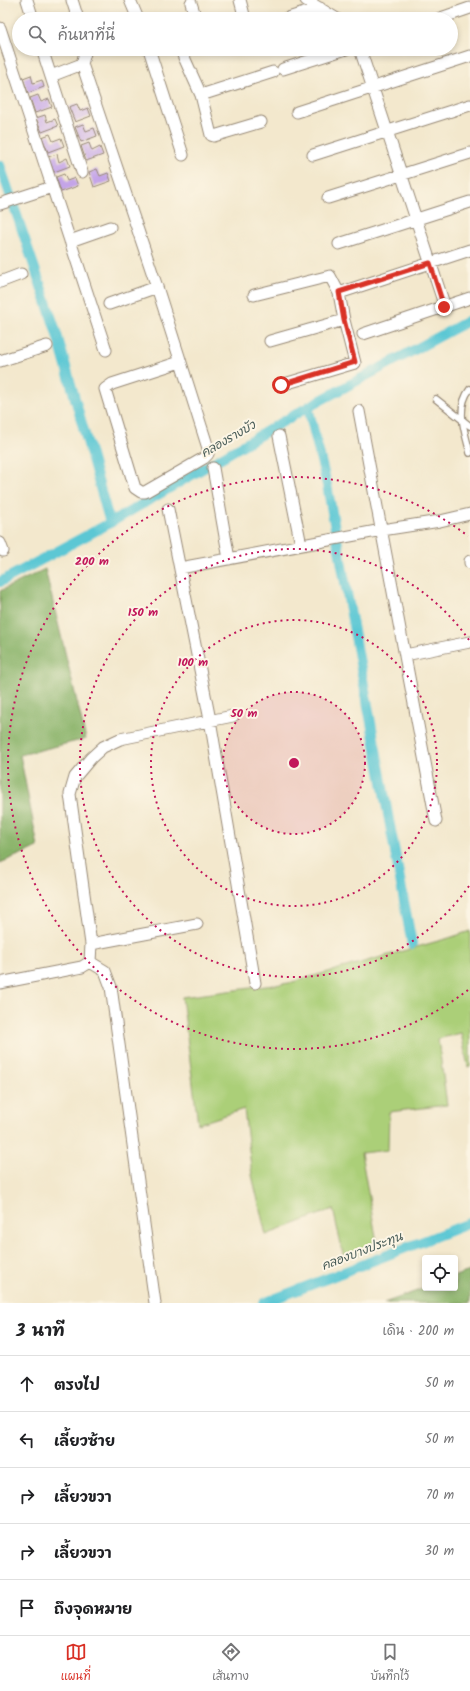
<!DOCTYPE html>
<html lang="th">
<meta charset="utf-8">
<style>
body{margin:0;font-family:Kalam,"Playpen Sans Thai",sans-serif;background:#f2f2f2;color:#202124}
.controls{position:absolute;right:12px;bottom:12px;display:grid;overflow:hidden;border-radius:4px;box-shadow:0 2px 6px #0003}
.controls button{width:36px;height:36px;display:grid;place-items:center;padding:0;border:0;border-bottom:1px solid #e0e0e0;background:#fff;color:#202124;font:20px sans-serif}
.stop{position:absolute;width:12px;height:12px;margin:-9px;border:3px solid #d93025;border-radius:50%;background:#fff}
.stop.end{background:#d93025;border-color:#fff;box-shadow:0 1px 4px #0008}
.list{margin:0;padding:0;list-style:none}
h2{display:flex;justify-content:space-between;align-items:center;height:52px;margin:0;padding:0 16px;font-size:17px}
h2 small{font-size:13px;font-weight:400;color:#757577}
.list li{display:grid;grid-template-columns:26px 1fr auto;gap:12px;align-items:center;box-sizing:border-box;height:56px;padding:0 16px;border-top:1px solid #e0e0e0}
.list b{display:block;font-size:15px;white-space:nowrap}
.list em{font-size:13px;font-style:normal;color:#757577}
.icon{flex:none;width:22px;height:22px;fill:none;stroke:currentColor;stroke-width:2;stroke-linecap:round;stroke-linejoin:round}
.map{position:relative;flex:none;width:470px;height:1303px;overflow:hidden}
.search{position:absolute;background:#fff;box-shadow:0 2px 6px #0003;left:12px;right:12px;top:12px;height:44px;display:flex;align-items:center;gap:10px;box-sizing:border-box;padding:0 14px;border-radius:22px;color:#757577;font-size:15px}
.sheet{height:332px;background:#fff}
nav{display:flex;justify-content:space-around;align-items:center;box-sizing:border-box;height:56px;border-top:1px solid #e0e0e0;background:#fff;font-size:11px;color:#757577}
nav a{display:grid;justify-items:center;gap:2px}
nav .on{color:#d93025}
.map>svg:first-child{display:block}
.green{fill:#abcf78;stroke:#737c4b}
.forest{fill:#88b268;stroke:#626e43}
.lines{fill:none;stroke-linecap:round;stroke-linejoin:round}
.canal{stroke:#5bc7d4;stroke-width:10}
.building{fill:#c4a4e8}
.lane-casing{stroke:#978976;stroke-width:8}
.street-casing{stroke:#978976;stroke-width:13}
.lane{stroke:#fff;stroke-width:5.5}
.street{stroke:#fff;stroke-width:11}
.route{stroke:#d93025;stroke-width:5}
.ring{fill:none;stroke:#c2185b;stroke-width:2;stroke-dasharray:2 4}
.labels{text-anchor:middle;stroke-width:4;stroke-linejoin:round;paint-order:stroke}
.water-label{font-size:12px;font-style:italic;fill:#455955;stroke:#fcf5e5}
.centre{fill:#c2185b;stroke:#fcf5e5;stroke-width:2}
.ring-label{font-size:12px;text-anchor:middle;font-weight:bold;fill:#c2185b;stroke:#fcf5e5;stroke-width:4;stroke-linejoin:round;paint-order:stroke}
</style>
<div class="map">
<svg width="470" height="1303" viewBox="0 0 470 1303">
<rect width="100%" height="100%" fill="#fcf5e5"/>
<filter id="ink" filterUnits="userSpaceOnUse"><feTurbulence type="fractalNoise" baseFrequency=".025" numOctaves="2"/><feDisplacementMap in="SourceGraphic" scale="8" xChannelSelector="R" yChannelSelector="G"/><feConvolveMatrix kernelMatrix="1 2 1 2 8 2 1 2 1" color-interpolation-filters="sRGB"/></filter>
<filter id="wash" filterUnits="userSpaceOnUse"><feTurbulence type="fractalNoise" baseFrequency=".012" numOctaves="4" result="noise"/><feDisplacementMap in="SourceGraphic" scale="16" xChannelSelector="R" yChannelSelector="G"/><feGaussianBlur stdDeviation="0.9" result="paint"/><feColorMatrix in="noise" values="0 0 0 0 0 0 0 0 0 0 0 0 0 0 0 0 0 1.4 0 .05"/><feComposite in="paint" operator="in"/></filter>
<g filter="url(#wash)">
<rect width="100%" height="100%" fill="#f3e8cd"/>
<path class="green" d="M470,931V1066L468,1067L461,1033L438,1039L447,1105L389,1112L388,1150L361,1153L378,1248L344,1258L333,1209L266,1235L252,1175L244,1109L198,1124L182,997L289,983L449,938Z"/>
<path class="forest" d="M45,569L86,739L20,755L38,847L0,863V591Z
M470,1271V1303H384L425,1288H455V1276Z"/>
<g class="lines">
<path class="canal" d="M0,165L56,331L110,523
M308,407L327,485L412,944
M0,582L110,523L308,407L470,320
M264,1303L470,1223"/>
</g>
<g id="blocks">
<path class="building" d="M31,75L33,83L42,80L44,87L28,93L23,78Z
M38,95L41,102L49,99L52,107L35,113L30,98Z
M77,104L80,111L88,108L91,116L75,122L69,107Z
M45,115L47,122L55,119L58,126L42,132L36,118Z
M83,124L86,131L94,128L97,136L81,142L75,127Z
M50,134L53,141L61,138L64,146L48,152L42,137Z
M89,143L92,151L100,147L103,155L86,161L81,146Z
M57,154L59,162L67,158L70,166L54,172L48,157Z
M97,169L100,176L108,173L111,181L94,187L89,172Z
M64,174L67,181L75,178L78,186L61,192L56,177Z"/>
</g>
</g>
<g filter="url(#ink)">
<use href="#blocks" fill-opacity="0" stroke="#978976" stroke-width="1"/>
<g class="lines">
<defs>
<path id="lane" d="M470,389C455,408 465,432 470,453
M436,399L470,426"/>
<path id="street" d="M27,0L33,19
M72,0L78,19
M130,0L138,19
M240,0L245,19
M306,0L337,19
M191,3L196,19
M285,19L320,8
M438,19L470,8
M0,28L106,350
M42,49L82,172
M149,49L183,155
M189,49L183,50V55L201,95L211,135L214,136L261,122
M360,49L445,307
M82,64L157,287L208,448V454L204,458L145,492H141L135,488L105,389L112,384L180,362
M283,69L346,49
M51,76L82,64L86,49
M201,95L273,72
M297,112L470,56
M313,155L470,105
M328,198L470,153
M0,204L52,187
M70,241L110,227
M339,244L470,202
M0,282L21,274
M339,293L470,250
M254,295L330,276L339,293L344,320L355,363L281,385
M109,304L157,287
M363,334L470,298
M270,341L344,320
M0,361L47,346
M359,411L436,821
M279,436L301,545
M213,468L229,559
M168,509L210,720L255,983
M0,543L3,551
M470,561V563
M180,568L382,530L440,521L470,514
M405,655L470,642
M91,944L70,794L75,777L91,758L103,747L120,739L233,716
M90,962L105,971L111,987L155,1303
M0,983L82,967L90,962L91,944L197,924"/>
</defs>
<use href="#lane" class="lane-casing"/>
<use href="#street" class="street-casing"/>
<use href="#lane" class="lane"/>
<use href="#street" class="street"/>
</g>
</g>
<g class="lines" filter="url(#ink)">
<path class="route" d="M281,385L355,362L344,320L339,292L430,263L444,307"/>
</g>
<circle cx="294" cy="763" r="71" fill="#c2185b" fill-opacity=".12"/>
<g class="ring">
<circle cx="294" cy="763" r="71"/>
<circle cx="294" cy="763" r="143"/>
<path d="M469 886A214 214 0 1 1 469 640"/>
<path d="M468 990A286 286 0 1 1 468 536"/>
</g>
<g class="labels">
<g class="water-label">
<text transform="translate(228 439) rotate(-30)" y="4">คลองรางบัว</text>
<text transform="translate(362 1251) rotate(-21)" y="4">คลองบางประทุน</text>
</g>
</g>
<circle cx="294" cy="763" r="6" class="centre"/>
<g class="ring-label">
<text x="92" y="565">200 m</text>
<text x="143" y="616">150 m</text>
<text x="193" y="666">100 m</text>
<text x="244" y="717">50 m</text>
</g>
</svg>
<div class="controls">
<button><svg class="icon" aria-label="locate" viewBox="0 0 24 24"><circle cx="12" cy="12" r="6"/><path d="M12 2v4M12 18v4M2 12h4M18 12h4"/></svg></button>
</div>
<div class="stop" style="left:281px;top:385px"></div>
<div class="stop end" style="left:444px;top:307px"></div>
<div class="search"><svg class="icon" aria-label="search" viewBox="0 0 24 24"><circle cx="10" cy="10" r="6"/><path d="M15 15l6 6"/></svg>ค้นหาที่นี่</div>
</div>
<section class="sheet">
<h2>3 นาที<small>เดิน · 200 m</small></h2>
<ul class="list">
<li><svg class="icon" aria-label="ahead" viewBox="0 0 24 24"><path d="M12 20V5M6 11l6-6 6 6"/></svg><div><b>ตรงไป</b></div><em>50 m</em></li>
<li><svg class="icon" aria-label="left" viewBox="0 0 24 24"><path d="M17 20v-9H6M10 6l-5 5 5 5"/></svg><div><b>เลี้ยวซ้าย</b></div><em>50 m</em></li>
<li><svg class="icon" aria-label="right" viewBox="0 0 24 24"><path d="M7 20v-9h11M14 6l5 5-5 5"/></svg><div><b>เลี้ยวขวา</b></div><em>70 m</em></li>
<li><svg class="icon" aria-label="right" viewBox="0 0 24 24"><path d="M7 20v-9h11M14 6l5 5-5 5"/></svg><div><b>เลี้ยวขวา</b></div><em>30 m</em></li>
<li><svg class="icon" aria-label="arrive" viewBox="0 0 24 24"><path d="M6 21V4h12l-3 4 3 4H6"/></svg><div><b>ถึงจุดหมาย</b></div></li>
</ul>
</section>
<nav>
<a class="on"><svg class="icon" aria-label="map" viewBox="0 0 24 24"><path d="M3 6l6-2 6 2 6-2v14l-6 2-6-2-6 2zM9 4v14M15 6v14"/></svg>แผนที่</a>
<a><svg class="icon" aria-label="directions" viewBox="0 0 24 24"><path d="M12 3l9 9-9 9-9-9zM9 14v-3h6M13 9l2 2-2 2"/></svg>เส้นทาง</a>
<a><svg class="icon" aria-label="saved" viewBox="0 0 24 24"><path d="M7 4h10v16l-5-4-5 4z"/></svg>บันทึกไว้</a>
</nav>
